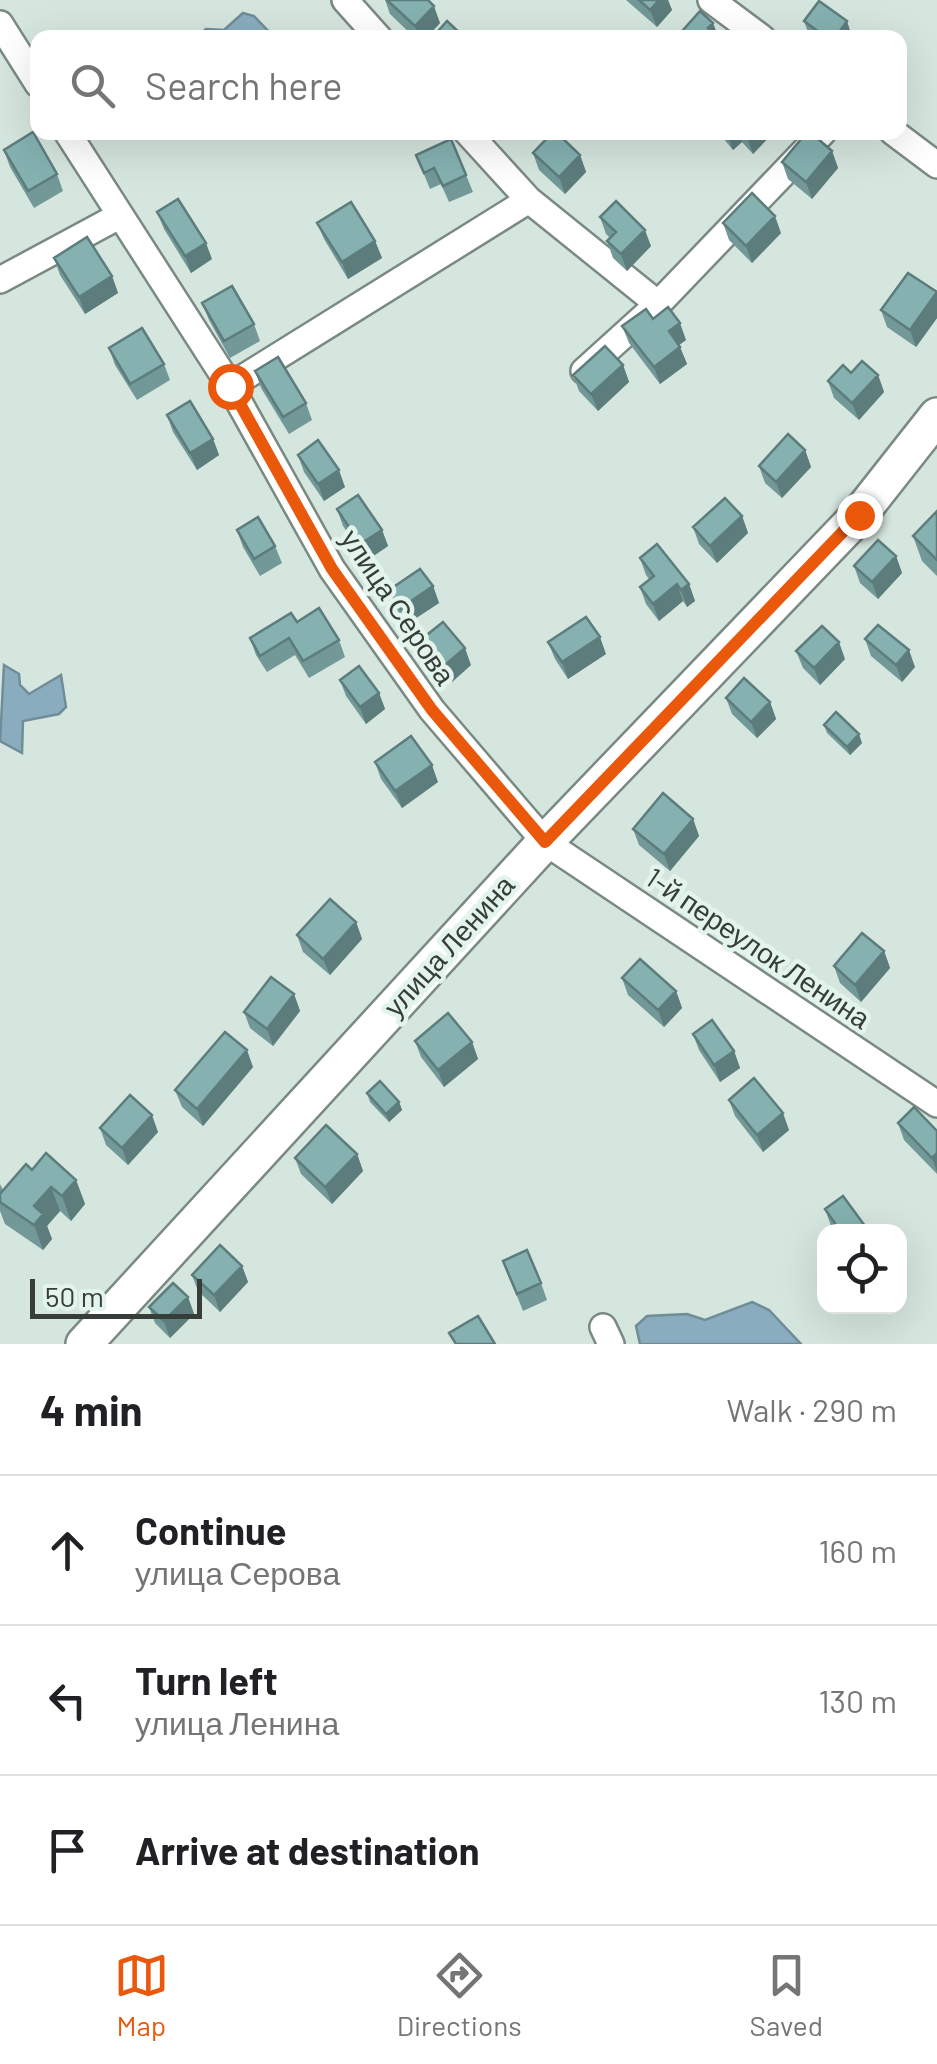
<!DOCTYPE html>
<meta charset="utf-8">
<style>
body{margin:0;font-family:Barlow,sans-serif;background:#f6f6f6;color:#202124}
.controls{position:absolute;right:30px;bottom:30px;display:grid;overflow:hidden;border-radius:20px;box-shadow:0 10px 40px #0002}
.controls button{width:90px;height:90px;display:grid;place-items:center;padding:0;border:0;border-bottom:2px solid #e0e0e0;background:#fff;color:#202124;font:50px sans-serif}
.scale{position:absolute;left:30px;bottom:25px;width:172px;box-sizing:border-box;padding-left:10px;border:5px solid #373e3a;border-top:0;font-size:28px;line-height:35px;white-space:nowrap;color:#373e3a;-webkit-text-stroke:8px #e2f4eb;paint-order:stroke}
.stop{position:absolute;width:30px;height:30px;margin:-22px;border:8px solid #ea580c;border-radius:50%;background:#fff}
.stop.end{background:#ea580c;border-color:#fff;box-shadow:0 2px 10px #0008}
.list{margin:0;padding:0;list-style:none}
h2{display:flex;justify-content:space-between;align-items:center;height:130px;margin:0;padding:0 40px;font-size:42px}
h2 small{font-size:32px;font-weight:400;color:#757577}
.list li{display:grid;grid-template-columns:65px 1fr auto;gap:30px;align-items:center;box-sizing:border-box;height:150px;padding:0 40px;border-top:2px solid #e0e0e0}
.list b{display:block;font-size:38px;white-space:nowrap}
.list p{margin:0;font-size:32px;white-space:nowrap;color:#757577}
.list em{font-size:32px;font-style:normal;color:#757577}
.icon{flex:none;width:55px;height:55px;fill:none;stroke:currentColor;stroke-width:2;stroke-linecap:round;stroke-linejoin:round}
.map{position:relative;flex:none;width:937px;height:1344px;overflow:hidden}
.search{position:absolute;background:#fff;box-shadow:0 10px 40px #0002;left:30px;right:30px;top:30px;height:110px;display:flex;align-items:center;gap:25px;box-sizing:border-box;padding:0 35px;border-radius:20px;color:#757577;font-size:38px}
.sheet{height:580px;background:#fff}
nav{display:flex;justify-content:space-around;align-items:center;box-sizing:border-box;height:140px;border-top:2px solid #e0e0e0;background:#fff;font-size:28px;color:#757577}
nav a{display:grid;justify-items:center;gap:5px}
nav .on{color:#ea580c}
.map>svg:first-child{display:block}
.water{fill:#89adbf;stroke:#708c97;stroke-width:2.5}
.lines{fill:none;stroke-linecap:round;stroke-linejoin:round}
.street-casing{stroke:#7a8a82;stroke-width:30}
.secondary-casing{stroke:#7a8a82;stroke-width:40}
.street{stroke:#fff;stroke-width:25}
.secondary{stroke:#fff;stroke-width:35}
.wall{fill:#729898}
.shaded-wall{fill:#5d7c7c}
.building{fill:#85b1b1;stroke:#5d7c7c;stroke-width:2.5}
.route{stroke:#ea580c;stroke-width:12}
.labels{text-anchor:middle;stroke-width:9;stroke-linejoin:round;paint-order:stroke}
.street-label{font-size:28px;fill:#373e3a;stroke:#e2f4eb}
</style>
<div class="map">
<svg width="937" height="1344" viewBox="0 0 937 1344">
<rect width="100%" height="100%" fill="#d5e6de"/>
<path class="water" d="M243,13L254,16L274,37H196L206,29L224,30Z
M4,665L19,674L20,685L29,694L61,675L66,707L59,714L23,721L22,753L0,741Z
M752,1302L769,1310L801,1344H640L636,1326L647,1316L687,1314L705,1320Z"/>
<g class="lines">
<defs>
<path id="street" d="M345,0L379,38
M711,0L762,38
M0,24L38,84
M67,132L230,386L332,569L432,710L545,842L937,1104
M467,132L529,200L658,304
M893,132L937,165
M0,280L119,216
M584,371L658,304L823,132
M230,386L529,200
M603,1327L611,1344"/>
<path id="secondary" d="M84,1344L545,842L859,515L937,416"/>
</defs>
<use href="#street" class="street-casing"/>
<use href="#secondary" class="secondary-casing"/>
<use href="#street" class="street"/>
<use href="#secondary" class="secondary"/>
</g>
<path class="wall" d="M385,0H428L440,23L426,38H415L390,14Z
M626,0H668L672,10L657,27Z
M804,21H847L852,38H810Z
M718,132H774L753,154L742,142L733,150Z
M4,150L57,174L63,191L34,208L10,167Z
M832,151L838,168L812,199L788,179L782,162Z
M533,153L580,155L586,172L565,194L539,170Z
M416,155L466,175L473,192L449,202L441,184L430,189Z
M157,212L212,259L191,273L164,229Z
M600,217L651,246L627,271L613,258L607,241L610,238L606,234Z
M317,223L375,241L382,258L348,279L324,239Z
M723,223L781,233L752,263L729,240Z
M54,258L112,276L118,293L85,314L60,275Z
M937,292V318L916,347L887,327L881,310Z
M202,303L254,324L260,341L230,358L209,320Z
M653,319L686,340L679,345L687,364L660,384L629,343L622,326Z
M109,348L164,364L170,380L137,400L115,365Z
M623,365L629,382L598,411L579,391L573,375Z
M255,371L306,403L312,420L289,434L261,388Z
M878,375L884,392L859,420L834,398L828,381Z
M167,415L213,439L219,455L197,470L173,432Z
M805,450L811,467L782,498L765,483L759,466Z
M298,455L345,487L324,501L304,472Z
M337,509L382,530L388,546L366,561L343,526Z
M937,511V576L922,561L913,536Z
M742,516L748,533L717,563L699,544L693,527Z
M237,530L275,546L282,563L260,576L243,547Z
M896,556L902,573L878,599L860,583L854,566Z
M640,558L689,584L695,601L687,607L683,601L659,621L646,604L640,587L649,579L646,575Z
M433,586L439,603L407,624L395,607L389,590Z
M297,622L339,640L345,657L309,678L295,655L267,672L256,655L250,638Z
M423,638L471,665L452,682L429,655Z
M865,639L915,667L902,682L871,656Z
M548,642L606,654L568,679L555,659Z
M796,651L845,659L820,685L803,668Z
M340,680L379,693L385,709L366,724L346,696Z
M726,698L770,702L776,719L757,738L732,714Z
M824,725L862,743L850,755L827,733Z
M375,762L438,782L402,808L381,779Z
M693,819L699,836L670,871L639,845L633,829Z
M356,922L362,939L330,975L303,952L297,935Z
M884,951L890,968L861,1002L840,983L834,966Z
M622,978L676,991L682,1008L664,1027L628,995Z
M294,994L300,1011L273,1046L250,1028L244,1012Z
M693,1034L734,1051L740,1068L720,1082L699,1050Z
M415,1041L472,1042L478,1059L444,1087L421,1057Z
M253,1067L203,1126L182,1107L175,1090Z
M367,1093L399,1102L402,1110L389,1122L370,1102Z
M729,1100L789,1130L763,1152L735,1116Z
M898,1123L937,1131V1174L904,1140Z
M100,1128L158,1132L128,1165L106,1145Z
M357,1154L363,1171L332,1204L301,1174L295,1158Z
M32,1170L76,1180L85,1204L71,1221L60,1211L47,1226L52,1239L43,1250L5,1224L0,1211V1184L3,1190Z
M825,1209L867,1232H835L831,1226Z
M503,1261L541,1283L547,1300L523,1311Z
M242,1266L248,1282L220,1312L198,1291L192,1275Z
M188,1297L194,1314L170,1338L155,1323L149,1307Z"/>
<path class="shaded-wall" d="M659,0H668L672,10L657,27L650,10Z
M434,6L440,23L426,38H419L415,26Z
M847,21L852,38H835Z
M713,23L719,38L708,28Z
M728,132H739L742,142L733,150L727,134Z
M751,132H774L753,154L747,137Z
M832,151L838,168L812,199L806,182Z
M580,155L586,172L565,194L559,177Z
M775,216L781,233L752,263L746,246Z
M645,230L651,246L627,271L621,254Z
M375,241L382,258L348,279L342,262Z
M206,243L212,259L191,273L185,256Z
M112,276L118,293L85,314L79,297Z
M937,293V318L916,347L910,330Z
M680,323L686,340L675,348L669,331Z
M680,347L687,364L660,384L654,367Z
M623,365L629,382L598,411L591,394Z
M878,375L884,392L859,420L852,403Z
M213,439L219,455L197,470L190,453Z
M805,450L811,467L782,498L776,482Z
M339,470L345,487L324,501L318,484Z
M742,516L748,533L717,563L710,546Z
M382,530L388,546L366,561L360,544Z
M896,556L902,573L878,599L872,582Z
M677,584L683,601L659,621L653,604Z
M689,584L695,601L687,607L681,590Z
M433,586L439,603L407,624L401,608Z
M600,637L606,654L568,679L562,662Z
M839,642L845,659L820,685L814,668Z
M465,648L471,665L452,682L445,665Z
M909,650L915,667L902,682L896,665Z
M379,693L385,709L366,724L360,707Z
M770,702L776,719L757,738L751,722Z
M859,734L862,743L850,755L847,747Z
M432,765L438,782L402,808L395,791Z
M693,819L699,836L670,871L664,854Z
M356,922L362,939L330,975L323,959Z
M884,951L890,968L861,1002L855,985Z
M676,991L682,1008L664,1027L658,1010Z
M294,994L300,1011L273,1046L267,1029Z
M472,1042L478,1059L444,1087L438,1070Z
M247,1050L253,1067L203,1126L197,1109Z
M734,1051L740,1068L720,1082L714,1065Z
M399,1102L402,1110L389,1122L386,1114Z
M783,1113L789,1130L763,1152L757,1135Z
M152,1115L158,1132L128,1165L122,1148Z
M937,1153V1172L932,1158Z
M357,1154L363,1171L332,1204L325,1187Z
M76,1180L85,1204L71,1221L62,1196Z
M51,1187L60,1211L47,1226L52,1239L43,1250L34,1225V1206Z
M242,1266L248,1282L220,1312L214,1295Z
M188,1297L194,1314L170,1338L164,1321Z"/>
<path class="building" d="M387,0H428L434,6L415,26Z
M639,0H659L650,10Z
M819,1L847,21L835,38H827L804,21Z
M700,11L713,23L708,28L719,38H676Z
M447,21L465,38H432Z
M33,132L57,174L28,191L4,150Z
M553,132H556L580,155L559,177L533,153Z
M807,132H810L832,151L806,182L782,162Z
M451,139L466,175L443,186L434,168L424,173L416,155Z
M752,193L775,216L746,246L723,223Z
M178,199L206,243L185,256L157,212Z
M616,201L645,230L621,254L607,241L616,232L600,217Z
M351,202L375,241L342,262L317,223Z
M87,237L112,276L79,297L54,258Z
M908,273L937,292L910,330L881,310Z
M232,286L254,324L224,341L202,303Z
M668,307L680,323L669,331L680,347L654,367L622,326L646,309L653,319Z
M142,328L164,364L130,384L109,348Z
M605,346L623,365L591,394L573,375Z
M278,357L306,403L283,417L255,371Z
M862,361L878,375L852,403L828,381L843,365L851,373Z
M190,401L213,439L190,453L167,415Z
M788,434L805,450L776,482L759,466Z
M318,440L339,470L318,484L298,455Z
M358,495L382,530L360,544L337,509Z
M725,498L742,516L710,546L693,527Z
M937,511V560L913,536Z
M258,517L275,546L254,559L237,530Z
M878,540L896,556L872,582L854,566Z
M657,544L689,584L681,590L677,584L653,604L640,587L654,576L640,558Z
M420,569L433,586L401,608L389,590Z
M319,608L339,640L303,661L289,638L260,656L250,638L291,613L297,622Z
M586,617L600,637L562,662L548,642Z
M443,622L465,648L445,665L423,638Z
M878,625L909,650L896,665L865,639Z
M822,626L839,642L814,668L796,651Z
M359,666L379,693L360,707L340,680Z
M744,678L770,702L751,722L726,698Z
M836,712L859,734L847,747L824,725Z
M411,736L432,765L395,791L375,762Z
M663,793L693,819L664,854L633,829Z
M330,899L356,922L323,959L297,935Z
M862,933L884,951L855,985L834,966Z
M640,959L676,991L658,1010L622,978Z
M271,977L294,994L267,1029L244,1012Z
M448,1013L472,1042L438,1070L415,1041Z
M712,1020L734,1051L714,1065L693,1034Z
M225,1032L247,1050L197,1109L175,1090Z
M754,1078L783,1113L757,1135L729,1100Z
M380,1081L399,1102L386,1114L367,1093Z
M130,1095L152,1115L122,1148L100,1128Z
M914,1107L937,1131V1153L932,1158L898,1123Z
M326,1125L357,1154L325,1187L295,1158Z
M46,1153L76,1180L62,1196L51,1187L34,1206L43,1214L34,1225L0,1202V1194L26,1164L32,1170Z
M843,1196L865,1226L857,1232H841L825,1209Z
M220,1245L242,1266L214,1295L192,1275Z
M527,1250L541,1283L517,1294L503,1261Z
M173,1283L188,1297L164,1321L149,1307Z
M478,1316L495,1344H456L449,1333Z"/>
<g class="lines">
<path class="route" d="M230,386L332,569L432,710L545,842L859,515"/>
</g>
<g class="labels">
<g class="street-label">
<text transform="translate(398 607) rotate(56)" y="10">улица Серова</text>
<text transform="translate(449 946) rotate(-48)" y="10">улица Ленина</text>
<text transform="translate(758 948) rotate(34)" y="10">1-й переулок Ленина</text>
</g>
</g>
</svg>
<div class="controls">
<button><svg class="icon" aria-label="locate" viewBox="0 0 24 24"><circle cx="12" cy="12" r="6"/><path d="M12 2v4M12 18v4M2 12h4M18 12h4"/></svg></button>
</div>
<div class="scale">50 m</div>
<div class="stop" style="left:230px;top:386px"></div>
<div class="stop end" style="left:859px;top:515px"></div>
<div class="search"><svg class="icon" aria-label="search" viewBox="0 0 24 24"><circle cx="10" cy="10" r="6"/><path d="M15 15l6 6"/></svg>Search here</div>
</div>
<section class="sheet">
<h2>4 min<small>Walk · 290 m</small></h2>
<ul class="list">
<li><svg class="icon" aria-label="ahead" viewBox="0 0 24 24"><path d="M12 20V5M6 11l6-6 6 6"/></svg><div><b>Continue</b><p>улица Серова</p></div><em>160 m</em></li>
<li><svg class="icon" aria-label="left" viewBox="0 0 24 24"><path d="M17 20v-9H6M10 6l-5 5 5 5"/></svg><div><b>Turn left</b><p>улица Ленина</p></div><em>130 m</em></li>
<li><svg class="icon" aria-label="arrive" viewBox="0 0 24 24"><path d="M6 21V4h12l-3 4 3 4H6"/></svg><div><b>Arrive at destination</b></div></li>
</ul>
</section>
<nav>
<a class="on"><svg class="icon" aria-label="map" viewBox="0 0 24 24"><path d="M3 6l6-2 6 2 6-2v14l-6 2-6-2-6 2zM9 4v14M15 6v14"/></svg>Map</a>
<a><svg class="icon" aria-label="directions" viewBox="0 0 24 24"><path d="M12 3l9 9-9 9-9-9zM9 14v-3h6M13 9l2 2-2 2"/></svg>Directions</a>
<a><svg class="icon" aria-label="saved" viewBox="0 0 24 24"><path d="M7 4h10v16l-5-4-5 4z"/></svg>Saved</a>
</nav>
